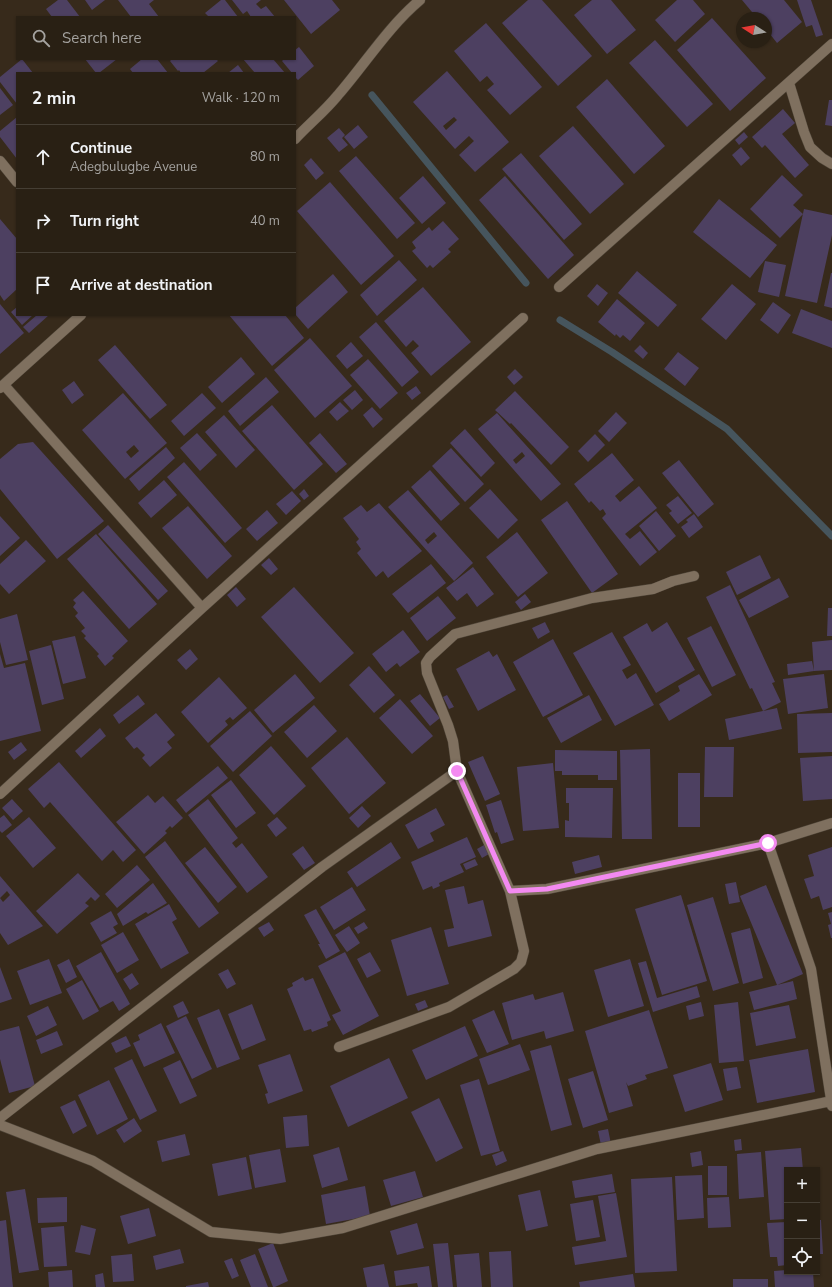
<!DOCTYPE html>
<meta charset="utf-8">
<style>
body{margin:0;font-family:"Nunito Sans",sans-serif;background:#352d22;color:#f1f3f6}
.controls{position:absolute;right:12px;bottom:12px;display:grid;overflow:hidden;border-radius:0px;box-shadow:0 1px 3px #0004}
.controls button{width:36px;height:36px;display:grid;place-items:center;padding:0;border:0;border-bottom:1px solid #453e34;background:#292014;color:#f1f3f6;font:20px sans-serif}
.compass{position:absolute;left:736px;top:12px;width:36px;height:36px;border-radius:50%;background:#292014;box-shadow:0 1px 3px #0004;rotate:281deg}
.stop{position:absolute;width:12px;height:12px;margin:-9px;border:3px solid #f38af1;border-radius:50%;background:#fff}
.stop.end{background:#f38af1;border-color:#fff;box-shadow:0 1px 4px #0008}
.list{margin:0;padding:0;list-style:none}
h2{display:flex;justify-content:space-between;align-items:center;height:52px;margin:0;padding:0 16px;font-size:17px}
h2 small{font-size:13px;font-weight:400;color:#a5a3a0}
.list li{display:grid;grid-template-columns:26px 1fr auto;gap:12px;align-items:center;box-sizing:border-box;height:64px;padding:0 16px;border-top:1px solid #453e34}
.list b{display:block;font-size:15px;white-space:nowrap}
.list p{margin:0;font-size:13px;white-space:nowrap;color:#a5a3a0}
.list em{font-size:13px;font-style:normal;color:#a5a3a0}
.icon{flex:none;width:22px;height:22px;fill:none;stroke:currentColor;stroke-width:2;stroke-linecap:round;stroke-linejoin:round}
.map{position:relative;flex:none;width:832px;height:1287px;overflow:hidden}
.search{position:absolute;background:#292014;box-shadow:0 1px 3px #0004;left:16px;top:16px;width:280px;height:44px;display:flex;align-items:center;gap:10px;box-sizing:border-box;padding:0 14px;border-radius:0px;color:#a5a3a0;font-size:15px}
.panel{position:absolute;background:#292014;box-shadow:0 1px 3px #0004;left:16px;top:72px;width:280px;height:244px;border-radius:0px}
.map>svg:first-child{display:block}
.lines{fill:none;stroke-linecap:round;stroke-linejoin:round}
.stream{stroke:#46555d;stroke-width:7}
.building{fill:#4d4061;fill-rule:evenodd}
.minor-casing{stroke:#4f4538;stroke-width:11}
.minor{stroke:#7f705f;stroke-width:10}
.route{stroke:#f38af1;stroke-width:5}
</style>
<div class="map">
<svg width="832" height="1287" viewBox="0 0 832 1287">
<rect width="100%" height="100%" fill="#372a1b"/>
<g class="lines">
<path class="stream" d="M372,95L526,283
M560,320L612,352L727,429L832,536"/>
</g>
<path class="building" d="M58,0H67L80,17H52L46,9Z
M85,0H105L92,10Z
M118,0H154L149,4L159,17H131Z
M221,0H225L238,17H209L205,13Z
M232,0H261L256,4L261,9L266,6L275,17H251L247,11L243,14Z
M284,0H332L340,10L311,34Z
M528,0H542L592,56L558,86L502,23Z
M592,0H611L636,30L607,54L574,15Z
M677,0H693L705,14L675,42L655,20Z
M742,0H784L802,22L777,43L766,29V18H757Z
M797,0H811L823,35L816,37L812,25L806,27Z
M712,18L766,78L730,111L677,50Z
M486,23L542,87L510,115L487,90L494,84L487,76L480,82L454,51Z
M655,40L713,104L687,127L629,63Z
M299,47L314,66L298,80L295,77V73H292L282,61L284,59H295V50Z
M22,59L33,73H17V104L0,82V77Z
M85,59H117L99,73H96Z
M142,59H157L168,73H133L130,69Z
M170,59H216L218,61L203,73H181L179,70L178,71L170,61L171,60Z
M243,59H273L285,73H255Z
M238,65L244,73H228Z
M447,71L509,142L475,172L459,155L474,141L469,136L455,149L413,102ZM454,117L457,120L446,130L443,126Z
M607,79L665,146L634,174L576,107Z
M0,88L13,105L0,115Z
M829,100H832V126L825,125Z
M783,109L795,123L782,134L809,165L795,178L765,145L762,148L752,137Z
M17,117V159L0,137V131Z
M358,125L368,137L354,149L344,137Z
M573,126L624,184L590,214L539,156Z
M339,128L345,135L342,138L348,145L339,152L327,138Z
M744,132L748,137L739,145L735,140Z
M741,147L750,158L741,166L732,155Z
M521,153L582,224L564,240L502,169Z
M356,156L415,223L397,239L339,171Z
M311,158L324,173L316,180L304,165Z
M782,175L803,195L793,205L803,214L780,238L750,209Z
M423,176L446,203L422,224L399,198Z
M505,176L574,255L548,279L479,200Z
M330,182L394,256L361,285L297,211Z
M719,199L777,245L750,278L693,232Z
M804,209L832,215V235L817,303L785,296Z
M0,219L17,239V289L4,301L0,295Z
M443,221L459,239L448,249L451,252L433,268L430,265L427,268L412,251L416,248L412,242L429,227L432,231Z
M399,260L417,280L377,316L360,295Z
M765,261L786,265L779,297L758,292Z
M637,271L677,305L658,327L618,293Z
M831,273H832V308L824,306Z
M333,274L348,292L308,329L295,314V308Z
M597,284L608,293L598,306L587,296Z
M732,284L756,304L726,340L701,319Z
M423,287L471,342L431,376L411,353L419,346L413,340L406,347L384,321Z
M617,299L645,323L630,341L623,335L620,338L616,334L615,336L598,322Z
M773,302L791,315L778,334L760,320Z
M0,304L24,333L0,354Z
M17,307V315H33L22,325L11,312Z
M801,309L832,321V348L792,333Z
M37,315H49L29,333L23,327Z
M229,315H285L304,338L272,366Z
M376,322L419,372L402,387L359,337Z
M310,338L352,386L315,418L274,370Z
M351,342L363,356L347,369L336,356Z
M115,345L167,405L150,419L98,360Z
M640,345L648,353L643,359L634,351Z
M678,352L699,368L685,386L664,369Z
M241,357L255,374L222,403L208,387Z
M368,359L398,393L380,409L350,375Z
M515,369L523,377L514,385L507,377Z
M266,377L279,392L240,426L228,411Z
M74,381L84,395L72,404L62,390Z
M416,386L421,393L412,400L406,393Z
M355,390L363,400L352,410L343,400Z
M515,391L569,447L551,465L511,423L510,424L495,410Z
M123,393L167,443L125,479L82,430ZM134,445L139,451L131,458L126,452Z
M202,393L216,408L184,436L171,421Z
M340,402L349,411L337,421L329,412Z
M272,405L323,464L294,490L242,431Z
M372,407L383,419L373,428L363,415Z
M616,412L627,423L609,442L598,431Z
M497,413L561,484L541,501L478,429ZM522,452L525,456L516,464L513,460Z
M224,415L255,450L236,468L205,432Z
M465,429L495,463L481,477L450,443Z
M197,433L217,455L200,471L180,448Z
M320,433L347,464L336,473L309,443Z
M595,434L605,445L588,462L578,451Z
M33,442L104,521L57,559L0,489V459L18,444Z
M166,447L175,458L139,491L129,479Z
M451,448L484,484L465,502L432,466Z
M612,453L634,480L615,496L620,502L639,486L657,508L625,534L630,539L640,531L657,552L640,566L602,518L606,514L603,509L600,511L591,501L589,503L574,484Z
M679,460L714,504L698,517L662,473Z
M184,462L242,528L225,543L167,477Z
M430,470L460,504L441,521L411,487Z
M164,480L177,495L151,518L138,503Z
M304,489L309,496L304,500L299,494Z
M490,489L518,520L498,539L469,508Z
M408,490L473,563L454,581L388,507ZM434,532L437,536L428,544L425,540Z
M292,491L301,501L286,515L276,504Z
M678,496L692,513L678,524L669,513L672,511L666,505Z
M567,501L618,574L592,593L541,520Z
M379,503L422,551L388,578L383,571L376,577L357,553L361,549L356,542L359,539L343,518L361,505L367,512Z
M188,506L232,556L207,579L162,528Z
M267,510L278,523L257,541L246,529Z
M656,511L676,536L659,551L639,526Z
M694,514L703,527L689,538L681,527L688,522L686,520Z
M0,516L20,538L0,556Z
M108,525L168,591L158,600L98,534Z
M517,532L548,573L518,597L486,557Z
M96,534L157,604L129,629L67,559Z
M26,540L46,561L9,594L0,584V564Z
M760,555L771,578L737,595L726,572Z
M269,558L278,569L271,575L261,565Z
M431,564L446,583L408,613L392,594Z
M473,567L494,594L477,607L467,593L457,601L446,588Z
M779,578L789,597L749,618L739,600Z
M730,585L775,682L772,683L781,702L763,711L752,688L750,689L706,597Z
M236,587L246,599L237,607L227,595Z
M294,587L354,653L320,683L261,617Z
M83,591L128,641L112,656L114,658L105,666L97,656L99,654L84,638L86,636L81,631L85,628L75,616L78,613L73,607L76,603L73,600Z
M525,594L531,602L521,610L515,602Z
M438,596L456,618L427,641L410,618Z
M828,608H832V636H827Z
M17,614L28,660L6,665L0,642V619Z
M545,622L550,632L538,639L532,628Z
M667,622L695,670L656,693L623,637L647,623L652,632Z
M711,626L736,675L712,687L687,638Z
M403,630L420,652L400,667L397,663L386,672L372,654Z
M612,632L631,665L622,670L627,679L636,673L654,705L615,726L573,653Z
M75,636L86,678L63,684L52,641Z
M553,639L583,695L543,717L513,662Z
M832,640V670L814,671L812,642Z
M51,645L64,699L42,705L29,651Z
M190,649L198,659L186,670L177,660Z
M489,651L493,657L497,654L516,690L478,711L456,669Z
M0,654L4,668L25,663L41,731L0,741Z
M812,661L814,671L788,675L787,664Z
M369,666L395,695L374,713L349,685Z
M295,674L315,698L273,733L254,710Z
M699,674L712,695L669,721L659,704L680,691L678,686Z
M824,674L828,708L788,714L783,679Z
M219,677L247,708L233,720L230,717L225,721L228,725L208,743L181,712Z
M420,694L440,718L430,726L410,701Z
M138,695L145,704L119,724L113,715Z
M447,695L454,707L449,709L443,697Z
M589,695L602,720L561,743L547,718Z
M400,699L433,736L412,754L379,718Z
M314,705L337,731L307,758L284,732Z
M777,708L782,729L729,740L725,719Z
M250,711L272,736L233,772L210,746Z
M156,713L175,735L167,742L172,748L150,767L142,758L145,755L137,747L134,749L125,738Z
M832,713V752L798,753L797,714Z
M100,728L106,736L81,758L75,751Z
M347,737L386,783L349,814L311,768Z
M21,742L27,750L14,760L8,752Z
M271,746L306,786L274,815L239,775Z
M705,747H734L733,797H704Z
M650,749L652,839H622L620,750Z
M555,750L617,751V780H598V775H562V771H555Z
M483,756L500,794L485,801L468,762Z
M832,756V799L803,801L800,758Z
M59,762L136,850L123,862L113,850L102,861L50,802L44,808L28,789Z
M553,763L559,828L523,831L517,767Z
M218,766L228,778L186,813L176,800Z
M678,773H700V827H678Z
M231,780L256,813L236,828L211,795Z
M566,788H613L612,838L565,837V820L569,821V803H566Z
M148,795L155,803L163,796L183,818L172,828L170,826L165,831L167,833L144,854L116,822Z
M12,799L23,811L13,820L2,808Z
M208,799L238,838L232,843L236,848L242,843L268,877L247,893L188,815Z
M501,800L514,840L501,844L497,832L495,833L486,805Z
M362,806L371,816L358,828L349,818Z
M436,808L445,825L430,833L434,841L418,849L405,825Z
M4,815L12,825L2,833L0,831V818Z
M29,817L56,848L33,868L6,836Z
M277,817L287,828L276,837L267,825Z
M467,837L476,857L460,864L464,872L439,883L440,886L433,889L432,886L423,890L411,862Z
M165,841L219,913L199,928L145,857Z
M391,842L401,858L357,887L347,872Z
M484,845L489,854L482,858L477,849Z
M303,846L315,863L304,870L292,854Z
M205,847L237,887L218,903L185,863Z
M832,847V907L823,910L819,896L811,899L804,879L814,876L808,855Z
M599,855L602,867L575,874L572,862Z
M475,859L478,865L466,870L463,864Z
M137,865L150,880L117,908L105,894Z
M78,873L100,896L95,901L91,897L85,903L89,906L57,934L36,911Z
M0,876L43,926L8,945L0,933ZM7,891L10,895L3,902L0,898Z
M736,882L740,902L729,904L725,884Z
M153,883L167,903L148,914L146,912L123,926L117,914Z
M766,885L803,974L777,985L740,896Z
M464,886L468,904L483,900L492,936L448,947L444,930L454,928L445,890Z
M352,887L366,910L334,930L320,907Z
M681,895L707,981L662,995L635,909Z
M713,897L739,983L713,991L687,905Z
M169,904L177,919L172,922L189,953L161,969L135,924Z
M316,909L340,951L326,959L318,944H320L304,915Z
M111,911L118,924L113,927L117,933L101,942L90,923Z
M832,912V938H831L828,925L831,924L828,913Z
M269,922L274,930L264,937L258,928Z
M364,922L368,928L358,934L354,928Z
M349,926L360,943L347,952L335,935Z
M431,927L449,984L407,996L391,940Z
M750,928L763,978L743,984L731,933Z
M123,932L139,960L117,973L101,945Z
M101,952L130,1004L119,1011L113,1001L100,1008L76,966Z
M345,952L379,1016L343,1035L332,1015L341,1011L318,966Z
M370,952L381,971L367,978L357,959Z
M49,959L62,993L30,1005L17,971Z
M69,959L77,977L66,983L57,965Z
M630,959L644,1006L608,1017L594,970Z
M646,961L657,998L697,986L700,997L653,1012L638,963Z
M0,967L12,999L0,1003Z
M228,969L236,984L227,989L218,974Z
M132,973L139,984L130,990L123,979Z
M303,977L305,981L313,978L331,1020L327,1022L328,1026L312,1032L311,1029L304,1031L287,989L293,986L292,983Z
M82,980L99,1011L83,1020L66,989Z
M793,981L797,999L754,1010L749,992Z
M563,992L574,1031L546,1039L544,1031L512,1040L502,1003L533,994L535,1000Z
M425,1000L428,1007L418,1011L415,1004Z
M183,1001L189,1013L178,1018L173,1006Z
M701,1002L704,1016L689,1020L686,1006Z
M738,1002L744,1061L719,1063L714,1005Z
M252,1004L266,1040L242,1050L228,1014Z
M789,1005L796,1038L756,1046L750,1013Z
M48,1006L57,1025L36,1036L27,1016Z
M219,1009L240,1059L217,1068L197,1018Z
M494,1010L509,1044L487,1053L472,1020Z
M649,1010L668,1068L645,1075L647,1079L628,1086L626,1082L633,1106L609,1113L585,1031Z
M186,1016L212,1069L192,1079L166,1026Z
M161,1023L175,1053L144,1067L133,1043L140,1040L138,1035Z
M19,1026L35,1086L9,1093L0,1059V1031Z
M465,1026L478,1056L426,1080L412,1050Z
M57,1031L63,1045L41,1054L36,1040Z
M126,1036L131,1046L116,1053L111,1043Z
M520,1044L530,1070L488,1085L479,1059Z
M551,1045L572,1125L551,1131L530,1051Z
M808,1049L815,1092L757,1103L749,1060Z
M290,1054L303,1091L268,1104L265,1094L268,1093L258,1065Z
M389,1058L408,1098L348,1127L330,1086Z
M132,1059L157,1111L140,1120L114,1068Z
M180,1060L197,1096L180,1104L163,1068Z
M711,1063L723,1100L685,1112L673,1075Z
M737,1067L741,1088L727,1091L723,1069Z
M593,1071L608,1120L583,1128L568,1079Z
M479,1079L500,1151L481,1156L460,1085Z
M109,1080L128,1119L97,1135L78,1095Z
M439,1098L463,1148L436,1162L411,1112Z
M75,1100L87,1126L73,1134L60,1107Z
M307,1115L309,1146L286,1148L283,1117Z
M134,1118L142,1131L124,1143L116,1130Z
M608,1129L611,1144L601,1145L598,1131Z
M185,1134L190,1155L162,1162L157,1141Z
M741,1139L742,1150L735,1151L734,1140Z
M339,1147L348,1180L322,1188L313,1155Z
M801,1148L803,1170H787V1219L770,1220L765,1151Z
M280,1149L286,1182L255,1188L249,1155Z
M503,1151L507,1161L496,1166L492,1155Z
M701,1151L703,1165L692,1167L690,1153Z
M761,1152L764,1197L739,1199L737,1154Z
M246,1157L252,1189L218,1196L212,1164Z
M708,1166H727V1195H708Z
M415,1171L423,1197L391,1206L383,1180Z
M612,1174L615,1192L575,1198L572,1181Z
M702,1175L704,1218L677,1220L675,1176Z
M672,1177L677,1271L635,1273L631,1179Z
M365,1186L370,1216L326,1224L321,1195Z
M25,1189L39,1270L19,1273L6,1192Z
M540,1190L548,1226L526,1231L518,1195Z
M616,1193L627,1257L575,1265L572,1247L606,1241L598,1196Z
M67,1197V1222L38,1223L37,1198Z
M729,1197L731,1227L708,1228L707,1198Z
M593,1200L600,1237L576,1241L570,1204Z
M149,1208L156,1236L128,1244L120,1216Z
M6,1220L13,1287H0V1221Z
M817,1220H821L823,1254H817Z
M787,1222V1265L778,1266L777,1257H770L767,1223Z
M417,1223L424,1248L397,1255L390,1231Z
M81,1225L96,1229L90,1255L75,1252Z
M64,1226L67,1266L44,1267L41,1228Z
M273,1243L288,1281L275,1287H273L258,1249Z
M448,1243L453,1287H438L433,1244Z
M180,1249L184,1263L156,1270L153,1256Z
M511,1251L513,1287H491L489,1252Z
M479,1253L482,1287H457L454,1255Z
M132,1254L134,1281L113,1282L111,1256Z
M255,1254L268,1287H251L240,1260Z
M232,1258L239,1276L232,1279L224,1261Z
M384,1264L389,1287H367L363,1268Z
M429,1266L432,1287H418L417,1283L396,1286L394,1271Z
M72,1270L73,1287H49L48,1272Z
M787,1270V1272H813L814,1287H775L774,1271Z
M103,1273L105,1287H96L95,1275Z
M633,1274L635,1287H580L579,1282Z
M733,1279H768V1287H733Z
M208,1282L209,1287H186V1286Z"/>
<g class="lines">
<defs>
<path id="minor" d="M789,83L804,132L810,147L822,158L832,164
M295,139C309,124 325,111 338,95C365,64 388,27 420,0
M0,161L17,182
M559,287L832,44
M4,385L202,608
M0,388L81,315
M0,794L202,608L523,318
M768,843L811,969L832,1106
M510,891L547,889L768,843L832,823
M339,1047L449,1007L514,969L521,962L524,951L510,891L457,771L453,741L448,725L427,673L426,663L430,657L455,634L592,598L653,589L673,581L694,576
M0,1118L322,867L457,771
M0,1125L93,1161L211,1232L280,1239L343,1228L597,1149L832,1101"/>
</defs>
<use href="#minor" class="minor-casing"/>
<use href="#minor" class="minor"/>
</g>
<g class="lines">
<path class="route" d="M457,771L510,891L547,889L768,843"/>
</g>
</svg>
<div class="controls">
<button>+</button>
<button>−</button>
<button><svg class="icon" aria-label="locate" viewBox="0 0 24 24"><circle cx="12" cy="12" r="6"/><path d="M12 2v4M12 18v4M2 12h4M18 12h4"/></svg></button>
</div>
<svg class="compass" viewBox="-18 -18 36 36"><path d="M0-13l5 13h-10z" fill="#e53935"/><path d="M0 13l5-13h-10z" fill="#a5a3a0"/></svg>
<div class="stop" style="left:768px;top:843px"></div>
<div class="stop end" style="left:457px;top:771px"></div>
<div class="search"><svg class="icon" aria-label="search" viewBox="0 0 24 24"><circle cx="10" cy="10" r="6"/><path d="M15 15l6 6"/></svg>Search here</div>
<section class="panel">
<h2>2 min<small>Walk · 120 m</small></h2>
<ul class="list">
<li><svg class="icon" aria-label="ahead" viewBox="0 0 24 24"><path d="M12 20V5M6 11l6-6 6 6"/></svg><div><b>Continue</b><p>Adegbulugbe Avenue</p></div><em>80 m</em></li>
<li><svg class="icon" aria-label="right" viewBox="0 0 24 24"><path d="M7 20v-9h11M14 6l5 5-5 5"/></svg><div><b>Turn right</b></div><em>40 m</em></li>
<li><svg class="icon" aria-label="arrive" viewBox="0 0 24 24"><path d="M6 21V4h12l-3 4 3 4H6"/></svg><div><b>Arrive at destination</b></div></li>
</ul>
</section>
</div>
